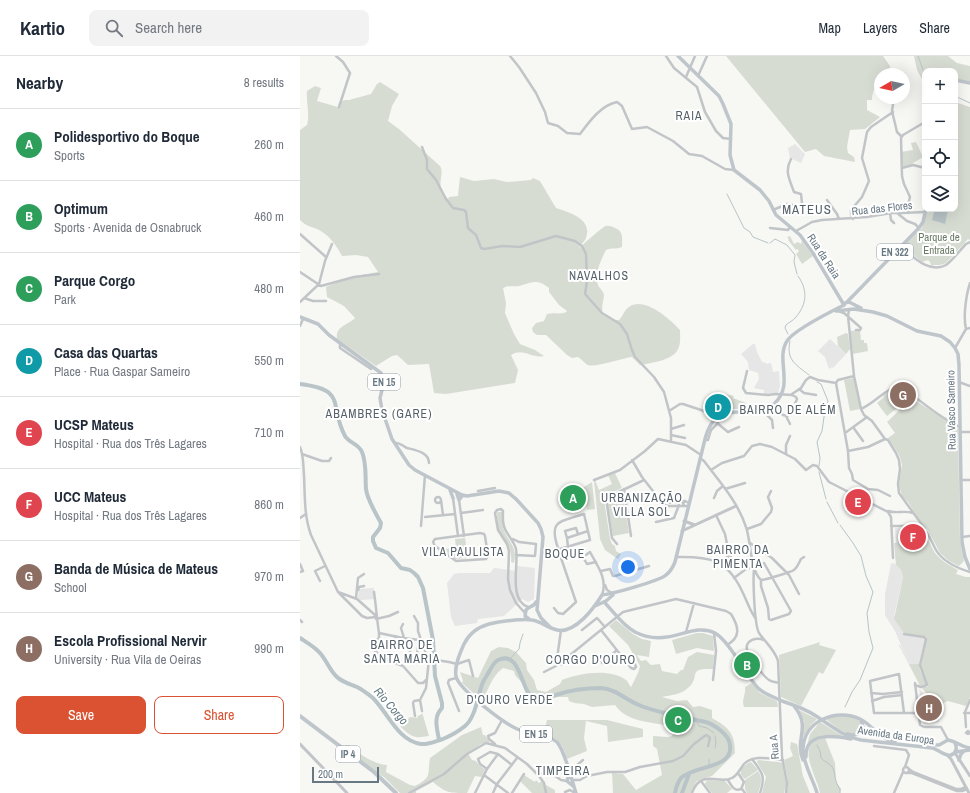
<!DOCTYPE html>
<meta charset="utf-8">
<style>
body{margin:0;font-family:"Archivo Narrow",sans-serif;background:#f2f2f3;color:#1f2937}
.controls{position:absolute;right:12px;top:12px;display:grid;overflow:hidden;border-radius:8px;box-shadow:0 4px 16px #0002}
.controls button{width:36px;height:36px;display:grid;place-items:center;padding:0;border:0;border-bottom:1px solid #e0e1e3;background:#fff;color:#1f2937;font:20px sans-serif}
.compass{position:absolute;left:574px;top:12px;width:36px;height:36px;border-radius:50%;background:#fff;box-shadow:0 4px 16px #0002;rotate:261deg}
.scale{position:absolute;left:12px;bottom:10px;width:67px;box-sizing:border-box;padding-left:4px;border:2px solid #687883;border-top:0;font-size:11px;line-height:14px;white-space:nowrap;color:#687883;-webkit-text-stroke:3px #fff;paint-order:stroke}
.you{position:absolute;left:328px;top:511px;width:14px;height:14px;margin:-10px;border:3px solid #fff;border-radius:50%;background:#1a73e8;box-shadow:0 0 0 6px #1a73e833}
.badge{display:grid;place-items:center;width:26px;height:26px;border-radius:50%;background:#da5231;color:#fff;font-size:13px;font-weight:700}
.pin{position:absolute;translate:-50% -50%;border:2px solid #fff;box-shadow:0 1px 4px #0006}
.list{margin:0;padding:0;list-style:none}
h2{display:flex;justify-content:space-between;align-items:center;height:52px;margin:0;padding:0 16px;font-size:17px}
h2 small{font-size:13px;font-weight:400;color:#747a83}
.list li{display:grid;grid-template-columns:26px 1fr auto;gap:12px;align-items:center;box-sizing:border-box;height:72px;padding:0 16px;border-top:1px solid #e0e1e3}
.list b{display:block;font-size:15px;white-space:nowrap}
.list p{margin:0;font-size:13px;white-space:nowrap;color:#747a83}
.list em{font-size:13px;font-style:normal;color:#747a83}
.actions{display:flex;gap:8px;padding:12px 16px}
.actions a{flex:1;padding:9px 0;border:1px solid #da5231;border-radius:8px;text-align:center;font-size:14px;color:#da5231}
.actions .main{background:#da5231;color:#fff}
.icon{flex:none;width:22px;height:22px;fill:none;stroke:currentColor;stroke-width:2;stroke-linecap:round;stroke-linejoin:round}
.map{position:relative;flex:none;width:670px;height:737px;overflow:hidden}
header{display:flex;align-items:center;gap:24px;box-sizing:border-box;height:56px;padding:0 20px;background:#fff;border-bottom:1px solid #e0e1e3}
header strong{font-size:19px}
nav{display:flex;gap:22px;margin-inline-start:auto;font-size:14px}
.search{width:280px;height:36px;background:#f2f2f3;display:flex;align-items:center;gap:10px;box-sizing:border-box;padding:0 14px;border-radius:8px;color:#747a83;font-size:15px}
main{display:flex}
aside{flex:1;background:#fff}
.map>svg:first-child{display:block}
.built{fill:#e5e6e5}
.green{fill:#d7dcd3}
.water{fill:#b8c4c7}
.lines{fill:none;stroke-linecap:round;stroke-linejoin:round}
.stream{stroke:#b8c4c7;stroke-width:1}
.river{stroke:#b8c4c7;stroke-width:4}
.minor{stroke:#c1c5c8;stroke-width:2.5}
.tertiary{stroke:#c1c5c8;stroke-width:3}
.secondary{stroke:#bfc6cb;stroke-width:3.5}
.primary{stroke:#bfc6cb;stroke-width:3.5}
.trunk{stroke:#bfc6cb;stroke-width:4}
.labels{text-anchor:middle;stroke-width:4;stroke-linejoin:round;paint-order:stroke}
.shield{fill:#fff;stroke:#95a0a8;stroke-width:1}
.shield-label{font-size:10px;font-weight:bold;fill:#687883}
.street-label{font-size:11px;fill:#687883;stroke:#fff}
.park-label{font-size:11px;fill:#6b7b66;stroke:#fff}
.neighbourhood-label{font-size:12px;letter-spacing:1px;fill:#556169;stroke:#fff}
.water-label{font-size:12px;font-style:italic;fill:#63797f;stroke:#fff}
.quarter-label{font-size:13px;letter-spacing:1px;fill:#556169;stroke:#fff}
</style>
<header>
<strong>Kartio</strong>
<div class="search"><svg class="icon" aria-label="search" viewBox="0 0 24 24"><circle cx="10" cy="10" r="6"/><path d="M15 15l6 6"/></svg>Search here</div>
<nav><a>Map</a><a>Layers</a><a>Share</a></nav>
</header>
<main>
<aside>
<h2>Nearby<small>8 results</small></h2>
<ul class="list">
<li><span class="badge" style="background:#2e9e5b">A</span><div><b>Polidesportivo do Boque</b><p>Sports</p></div><em>260 m</em></li>
<li><span class="badge" style="background:#2e9e5b">B</span><div><b>Optimum</b><p>Sports · Avenida de Osnabruck</p></div><em>460 m</em></li>
<li><span class="badge" style="background:#2e9e5b">C</span><div><b>Parque Corgo</b><p>Park</p></div><em>480 m</em></li>
<li><span class="badge" style="background:#0f9aa8">D</span><div><b>Casa das Quartas</b><p>Place · Rua Gaspar Sameiro</p></div><em>550 m</em></li>
<li><span class="badge" style="background:#e0444e">E</span><div><b>UCSP Mateus</b><p>Hospital · Rua dos Três Lagares</p></div><em>710 m</em></li>
<li><span class="badge" style="background:#e0444e">F</span><div><b>UCC Mateus</b><p>Hospital · Rua dos Três Lagares</p></div><em>860 m</em></li>
<li><span class="badge" style="background:#8d6e63">G</span><div><b>Banda de Música de Mateus</b><p>School</p></div><em>970 m</em></li>
<li><span class="badge" style="background:#8d6e63">H</span><div><b>Escola Profissional Nervir</b><p>University · Rua Vila de Oeiras</p></div><em>990 m</em></li>
</ul>
<div class="actions"><a class="main">Save</a><a>Share</a></div>
</aside>
<div class="map">
<svg width="670" height="737" viewBox="0 0 670 737">
<rect width="100%" height="100%" fill="#f7f7f4"/>
<path class="built" d="M495,88L505,98L501,107L490,102L488,92Z
M530,283L546,298L533,312L532,311L529,313L525,301L518,295Z
M453,288H455L457,296L462,306L466,307V308L471,307L473,316L479,315L480,330L478,337L464,338V334L454,332L459,323L458,317L449,314L448,306L441,298Z
M619,471L620,472L621,484L596,487L595,472Z
M591,507L596,508V509L601,514L603,520L594,560L625,583L619,608H609L595,575L585,559V539Z
M217,510L235,512L234,543L228,546L222,543L204,560L178,563L177,567L155,570L151,561L147,527L154,518L159,517H190L194,512L217,515Z
M74,532L75,543L60,544L58,542L59,533Z
M619,632L638,655L639,666L624,668Z"/>
<path class="green" d="M426,0H583L590,10L591,18H580C580,28 572,31 572,44H567V54L580,61L565,73L550,74L547,91L548,97L554,101L555,106L524,100L516,93L505,96Z
M614,0H648L657,7L670,10V26L655,23V15H625V29L617,14Z
M80,26L99,38L92,50L88,65L99,73L140,110C144,116 139,124 141,132C142,136 145,140 148,143L149,141L158,140L160,121L174,125L194,123L207,126L231,124L233,122L240,125L256,152C269,156 293,163 286,182C285,185 281,188 279,192C283,189 303,170 306,170C309,169 313,171 315,172C324,175 322,183 322,191C316,194 311,191 306,194C301,204 294,218 298,229C300,233 304,235 304,240C303,247 301,252 303,259L313,264H319C323,260 324,254 329,251C344,240 370,263 380,274C380,280 381,288 378,293C374,304 351,307 340,309L332,301C324,302 294,312 288,309C285,308 282,303 278,301L272,302L267,299L246,279H237L233,276L232,272L236,267L244,265L247,258C254,256 260,259 266,256L267,255L259,249L249,236V232C236,222 232,227 219,230C213,231 208,229 203,232L206,247L205,257L214,278L220,288L235,294L244,300C231,303 224,291 211,299L218,314L215,327L146,338L134,337L129,308L108,309L97,299L92,300L76,310L37,283C35,270 48,269 55,262L44,250L27,241L26,231L50,221L78,216L68,201L56,199L42,200C37,190 29,179 19,174C11,170 7,171 0,164V74L7,69C10,58 6,46 7,35L15,30L21,32L17,45L38,51L40,46L45,44H49L71,38L77,28Z
M655,46L670,51V184L668,183L646,207L640,209H631L630,206L628,204L622,206L605,192L604,189L622,172L627,153H655Z
M616,86L623,101L610,109L603,112L601,96L613,94L611,87Z
M490,180L494,188L498,186L501,188L502,185L513,200L502,208L496,198L499,195L497,193L496,194L488,184L489,183L487,181Z
M560,274L561,284H564V287H567L568,295L553,298L550,275Z
M546,277L548,278L550,293L546,298L538,290L537,281Z
M554,322L560,353L550,355L544,324Z
M592,334L603,347L587,360L577,347L584,341L583,340Z
M409,338L415,340L424,338L434,340L433,342L446,347L445,353H427L413,359L410,356L404,354Z
M613,343L658,372L660,484L664,505L659,510L649,505L640,497L628,474L621,467L608,446L602,440L599,429L602,409L601,404L598,397L588,382L595,377L587,366L609,345Z
M315,417L322,432L307,439L304,444L310,483L312,488L315,490L316,495L321,498L318,503L305,494L300,483L294,425L295,424L299,434L312,428L308,419Z
M292,426L295,453L287,454L286,447L262,449L261,441L266,437L276,436Z
M321,437L323,439L329,477L313,480L307,444L310,441Z
M198,456H202C202,462 202,467 203,472C208,486 218,490 214,507L211,506C212,491 207,488 200,476C197,471 197,464 197,457Z
M620,472C628,479 630,489 635,497C641,505 649,509 658,514L656,518L666,521H670V641L666,650L648,645L637,650L621,631H628L621,609L627,581L604,577L594,563L603,521L601,514L596,509L594,487L620,484Z
M165,482L168,502L155,503L143,493L156,492L155,483Z
M316,564L333,578L342,583L351,585L349,601L337,599L341,605L346,604L351,609L360,608L362,615L377,618L381,614H383L388,601L397,596L414,599L413,613C386,612 401,620 389,631C381,639 371,639 362,641L377,645L387,644L393,651L400,650L412,654V662C428,671 435,677 435,697L412,720L401,723L396,726L391,737H313L312,717L323,718L336,734L362,719L357,693L353,690V680L368,681L372,680L376,671C356,666 328,668 315,649L292,651L284,648L274,647L269,645L268,641C265,641 260,641 257,641C247,643 242,654 229,647L222,627L215,619L214,615L203,612C191,621 189,633 182,645L162,627L163,625L160,616L178,622L191,595L199,591L208,592L216,596L226,607L227,614L234,624L237,634L246,636L260,628L262,624C279,617 311,612 326,624C328,625 329,629 331,631L338,617L340,610L328,589L309,570Z
M397,577H403L413,580L414,595L397,592L376,598L372,584Z
M520,586L519,589L536,594L523,618L519,616L501,650L481,641L479,599Z
M599,589H600L609,608H619L620,614L626,628L620,630L619,628Z
M452,627L460,637L477,645L478,651H444C441,644 446,639 445,631Z
M497,653L517,663L511,669L502,683L504,665Z
M122,656L129,680C125,680 120,682 116,681C107,679 98,669 94,661L96,658H103L102,661L108,663L110,661L117,662L118,660L122,658Z
M545,659L559,664L562,668L561,674C559,675 557,677 555,678C546,680 533,669 526,663L533,660Z
M247,664H307L343,673V681L308,686L307,670L286,665L284,682L287,695L267,703C262,688 261,683 244,678Z
M520,666L536,676L546,681C529,679 516,675 506,693L510,678Z
M181,671L183,679H185L190,686L181,688L168,697L172,704L176,705L179,709L184,713L185,714L182,721L175,720L167,737C149,737 146,737 133,726L116,735V737H100L85,722L47,695L45,689H49C59,698 73,708 87,709L86,716L110,729L115,730C133,721 127,718 130,702L162,679Z
M525,682L535,707L536,726L541,733L540,737H520C517,720 493,686 525,682Z
M491,686L497,688L503,720L510,737H487L488,725L484,704L493,700L490,692Z
M458,704L479,706L482,707L486,728L484,737H462L466,721L457,706Z
M451,706L458,714L445,723C443,721 441,720 441,718C439,713 447,707 451,706Z
M458,715C463,722 461,729 458,737H447L445,733V724Z
M224,719L235,726L236,724L239,727L242,725L245,730L246,729L255,734V737H232L220,725Z
M407,724L425,725L432,733L427,737H412L405,728Z"/>
<path class="water" d="M635,153L648,154L645,168L632,164Z"/>
<g class="lines">
<path class="stream" d="M618,0L625,19
M655,40L670,47
M427,138L444,172L450,176L453,181L468,187
M470,187L475,183L487,189L495,199L494,206L497,218
M488,278L485,272L486,269C489,266 493,265 496,261C507,248 508,234 498,220
M490,285C486,304 495,308 509,319
M517,326L521,328L528,345L525,354L522,375L517,386L520,402L519,410
M519,416L526,443
M527,446L538,467
M540,469L553,487L561,500L566,520L573,536L567,557L569,576L573,592L560,624L552,636L545,651
M209,604L219,593L220,587L223,578
M396,664L399,670L407,672L414,677
M517,689L520,695L521,702C524,706 530,707 533,712C536,721 534,724 540,733V737
M415,692L416,686L415,680
M409,710V703"/>
<path class="river" d="M0,328C48,334 28,348 45,380C49,387 59,388 62,396C67,408 65,422 66,433C67,443 76,458 81,467L80,472L73,481V485L76,492L88,497L101,512L110,514L114,517L118,521L123,532L133,584L135,620L142,647V652C133,661 137,672 139,684
M0,582C6,586 13,590 18,595C26,602 29,614 37,621C42,626 50,628 57,631C63,634 68,638 73,642C88,657 98,685 121,688C128,689 136,685 143,683C150,680 159,675 165,670C176,661 178,638 183,626C185,622 188,618 190,614C192,611 194,606 198,604C225,592 219,648 241,644C247,644 251,640 256,639C270,634 286,632 301,632C316,633 326,644 339,649C355,656 374,659 392,663C398,665 405,665 411,668C418,672 429,680 430,689C434,713 394,709 381,722C378,726 376,732 375,737
M382,737L389,718"/>
<path class="minor" d="M36,0L43,6L50,17L39,51
M210,0L219,11L236,37L245,56L248,67L258,70L267,77L280,78C289,66 301,49 317,46L322,50L332,73L347,71L373,85L389,98L402,100L425,113L434,114
M366,0L374,12L397,31L405,56L416,75L423,82L431,83
M398,20L407,0
M386,21L395,0
M594,42L592,55L597,76L601,80
M122,91L127,104V113L136,124L146,143L153,152L164,154L166,156L168,172L176,179L181,192L184,193L202,190L220,191L256,180L275,185L282,190L286,198L287,225L285,238L302,257L320,268L327,278L332,294L335,301L354,321L364,336L371,362V386
M602,112L613,109L625,112
M527,144L537,158L539,163
M473,154L487,148C492,148 497,152 502,147L501,138L494,136C490,124 484,116 491,103
M590,157L591,164L594,167
M597,157L607,165L615,168L619,172
M609,157L608,149L610,141L604,128L602,120L601,82L603,79L625,66
M553,163L551,158V154L562,141L569,125L562,102L567,76L571,71L593,56
M470,172L488,174L490,171
M617,174L623,181
M496,175L512,166L522,164L567,161L591,157H602L625,156
M0,178L26,201
M601,191C612,200 629,218 646,209C653,204 660,194 666,188L670,186
M0,216L21,230L54,221L79,218
M4,242L13,245H26
M0,246L19,228L25,205L32,188
M549,254L548,260L554,320L561,353L564,359L572,365L585,383L588,384L596,397L599,404L600,413L598,428L599,437L625,473
M538,255L544,257L561,272L560,274H556
M0,270L3,263
M666,273C663,261 666,239 670,227
M40,288V292L71,313
M655,292L666,273L670,272
M447,315L443,332L446,337L468,339L476,338L492,339L496,341L497,343L491,357L487,360L483,359L473,349
M554,320L538,324L536,327L548,395L549,412L552,418L553,424L568,433L578,434L590,440
M659,326L670,330
M499,333L504,337L516,339
M492,338L501,332L506,324L510,321L518,324L536,327
M477,353L482,352
M561,353C575,347 585,333 600,329C606,331 610,337 615,341C628,351 644,364 660,371
M464,354L466,358L472,364L473,372
M369,355L380,348H383L410,357L414,363
M486,360L490,368
M417,367L428,376L439,371
M553,371L563,385
M371,373L384,369
M660,376H670
M545,377L567,361
M371,379L385,382
M405,384H408L411,374L418,367
M95,387C100,386 102,390 107,392C115,394 129,396 129,407
M0,391C4,400 3,410 4,419C5,440 4,460 11,479L38,536L57,543L75,559L76,562
M548,395L568,391L585,383
M2,398L22,405H29L31,402
M486,398V389L490,380
M400,402L404,405C419,425 438,446 446,471C451,485 450,514 461,524V530L468,552L469,563L471,564L489,558L491,555L464,507
M332,404L342,421L363,448L367,450H383
M411,414L422,407L444,400L452,390L460,388L472,391L495,403L506,414L513,409L517,410L529,426L588,456L591,461L593,502
M294,424L320,414L345,395L358,383L386,389L401,399
M661,424H670
M324,433L331,480
M425,433L445,427
M178,435L195,432
M135 444a3 3 0 1 1 6 0a3 3 0 1 1-6 0Z
M153,442L158,480
M414,442L417,435L423,430
M141,444L143,459
M159,444L164,480
M362,446L367,447L385,445
M388,450H384L383,447L385,445L389,447
M588,455C596,458 605,454 613,457
M161,457L183,454
M416,459L425,478L429,498L427,501L430,502L431,500L429,498
M125,461L155,458
M0,462L6,458
M356,466L374,462L379,449
M121,470L125,419
M591,470H620C629,476 631,485 636,494C643,506 657,512 670,516
M447,473L461,468L471,456L472,452L468,441L471,435
M180,477L184,478L185,480L188,500L186,503L156,505L135,490L133,486L135,483Z
M662,481L670,480
M267,482L265,475L276,472L278,478
M213,483L219,486L236,488L235,500L216,499
M450,487L472,502L489,519L499,538
M317,488L312,482L306,442L344,424
M268,491L267,482L288,475
M258,492L256,494L258,496L260,493L258,492C248,463 261,466 284,458L290,484L260,493
M242,497L250,494H256
M376,501C409,500 427,503 442,535C447,545 450,555 456,563
M296,506L287,508L283,501L290,496C297,509 308,523 302,539
M0,508L3,515L0,516
M454,512C453,523 454,568 459,577C465,586 475,594 478,605L482,701L487,727L486,737
M301,515L310,513L313,520H315L349,510
M434,522L446,513L454,511
M461,524C465,524 491,516 494,514C498,511 499,506 501,503L504,501
M20,525L15,515L25,510
M305,529L307,534L312,537
M58,534L59,531L64,530
M74,536C76,550 77,564 79,577
M39,537L62,560L67,562L76,561
M56,542L58,522L64,518
M254,552L258,557L263,558L276,546L259,496
M225,557L216,547L210,534L208,523L209,495L207,488L198,474L195,457L197,454L201,453L203,455C203,461 202,467 205,473C208,480 214,485 216,493C219,508 208,544 228,551
M114,560L118,567V575L121,584
M76,563L89,560L98,556
M0,564L2,566
M103,568L101,572L104,582
M282,574L297,562L305,571
M301,574L331,612L334,613L336,611L335,608L326,605
M386,576L394,547
M604,578L624,581L626,583L620,609L627,629L621,631L615,629
M464,584C456,581 445,584 447,594C448,600 464,621 469,624C472,626 475,626 479,627
M92,590L95,580
M110,596V583
M129,603L149,606L157,608L169,604L173,620
M259.5 606a2.5 2.5 0 1 1 5 0a2.5 2.5 0 1 1-5 0Z
M264,604L323,556L376,543L426,555L431,558C439,571 441,581 427,589
M306,604L305,607H302V603L306,604L317,594
M116,606L119,584
M244,616L256,610L261,574
M156,622L149,624L148,627L159,655
M413,624L416,595L414,577
M615,627L620,669L624,671H641L648,684
M571,637L583,638L602,636
M572,645L584,641L602,639
M122,655L120,644L126,632L129,603L126,599L124,591L119,584L103,582L79,577V582L71,588L74,594L85,603L103,610L118,627H123L126,624
M604,657L599,618L570,625L574,657H618
M664,657H670
M115,660L113,647L114,645L120,644
M666,671L665,656L670,644
M668,675L670,677L668,678L666,677Z
M195,688L189,683L188,680L195,677L202,664
M574,690L606,694L609,699L605,711
M452,703C462,716 466,720 460,737
M603 714a3 3 0 1 1 6 0a3 3 0 1 1-6 0Z
M187,713L180,708L178,703L190,696L198,698L212,709
M609,713L613,716L656,733H661L666,731
M269,716L283,704
M608,717H612L657,735H662L667,733
M184,719L208,737
M239,720L244,727L246,737
M272,724H280L287,720L307,716H325L340,711L373,705L383,700L394,688L406,679L408,680L410,682L408,690
M428,724C431,729 434,736 441,733L444,726L438,717
M401,725L410,737
M442,733L445,737
M265,736L270,734L275,737
M109,737L144,718L167,698L186,687L205,692L227,708L238,719L248,715L261,724L267,725
M175,737L187,713L198,698
M193,737L197,728L217,702
M212,737L224,718
M392,737C401,712 419,729 432,722C438,719 440,713 444,708C453,698 471,703 483,704
M594,737L603,716"/>
<path class="tertiary" d="M384,465L395,469
M382,475L436,450
M0,688L47,737
M655,697L670,720
M647,699L651,703L669,737"/>
<path class="secondary" d="M378,0L419,40L423,48L431,68L430,99L434,114L460,134L469,145L476,159L500,179L513,197L544,249
M304,546C314,556 322,569 335,576C345,581 356,583 367,581C383,579 399,569 415,577C430,586 445,618 458,632C464,638 474,641 482,645C494,649 506,653 516,660C530,669 544,681 561,684C585,687 608,689 632,692C638,693 645,701 651,699C657,697 657,691 655,687
M494,650C512,672 494,682 503,704
M547,678C554,680 561,679 563,671L561,664
M629,689H639L648,684C656,685 661,691 670,692
M655,696L670,694
M506,701C505,675 535,680 551,683
M659,704L661,698L664,695
M517,737C513,723 503,708 503,693C504,664 537,652 560,663C574,670 576,681 595,686"/>
<path class="primary" d="M655,24L670,27
M547,246L619,172L623,166L626,153
M545,247L549,246L561,252
M536,255L554,253L573,256L587,260L617,275L641,280L650,286L655,292L658,298L659,309L662,486L665,501L670,513
M0,261L18,268L29,279L81,317L84,326L80,342L82,354L92,383L109,409L115,414L162,439L167,440L199,435L209,437L216,443L238,467L241,473L243,481L237,554L241,562L250,571
M150,434L153,442
M157,438L159,444L163,439
M295,550L306,545L313,539
M229,563L225,560L226,554C229,550 234,551 236,546
M269,718L267,725L273,730
M276,737C272,725 265,695 257,686C247,677 231,679 220,674C207,670 158,633 156,620C154,610 160,597 164,588C169,578 178,571 189,568C198,566 224,562 232,564C240,565 248,572 257,574C275,578 294,552 302,539C312,538 359,525 366,519C370,516 373,511 375,506L405,383C417,337 450,369 474,348C495,329 475,304 487,285C493,275 532,255 544,249"/>
<path class="trunk" d="M0,660L74,716L96,737"/>
</g>
<g class="labels">
<g class="shield">
<rect x="577" y="188" width="36" height="16" rx="3"/>
<rect x="68" y="318" width="32" height="16" rx="3"/>
<rect x="220" y="670" width="32" height="16" rx="3"/>
<rect x="36" y="690" width="24" height="16" rx="3"/>
</g>
<g class="shield-label">
<text x="595" y="200">EN 322</text>
<text x="84" y="330">EN 15</text>
<text x="236" y="682">EN 15</text>
<text x="48" y="702">IP 4</text>
</g>
<g class="street-label">
<text transform="translate(582 152) rotate(-6)" y="4">Rua das Flores</text>
<text transform="translate(524 200) rotate(57)" y="4">Rua da Raia</text>
<text transform="translate(651 354) rotate(-91)" y="4">Rua Vasco Sameiro</text>
<text transform="translate(596 679) rotate(8)" y="4">Avenida da Europa</text>
<text transform="translate(474 691) rotate(-95)" y="4">Rua A</text>
</g>
<g class="park-label">
<text x="639" y="185">Parque de<tspan x="639" dy="13">Entrada</tspan></text>
</g>
<g class="neighbourhood-label">
<text x="389" y="64">RAIA</text>
<text x="299" y="224">NAVALHOS</text>
<text x="488" y="358">BAIRRO DE ALÉM</text>
<text x="79" y="362">ABAMBRES (GARE)</text>
<text x="342" y="446">URBANIZAÇÃO<tspan x="342" dy="14">VILLA SOL</tspan></text>
<text x="438" y="498">BAIRRO DA<tspan x="438" dy="14">PIMENTA</tspan></text>
<text x="163" y="500">VILA PAULISTA</text>
<text x="265" y="502">BOQUE</text>
<text x="102" y="593">BAIRRO DE<tspan x="102" dy="14">SANTA MARIA</tspan></text>
<text x="291" y="608">CORGO D'OURO</text>
<text x="210" y="648">D'OURO VERDE</text>
<text x="263" y="719">TIMPEIRA</text>
</g>
<g class="water-label">
<text transform="translate(91 650) rotate(49)" y="4">Rio Corgo</text>
</g>
<g class="quarter-label">
<text x="507" y="158">MATEUS</text>
</g>
</g>
</svg>
<div class="controls">
<button>+</button>
<button>−</button>
<button><svg class="icon" aria-label="locate" viewBox="0 0 24 24"><circle cx="12" cy="12" r="6"/><path d="M12 2v4M12 18v4M2 12h4M18 12h4"/></svg></button>
<button><svg class="icon" aria-label="layers" viewBox="0 0 24 24"><path d="M12 4l9 5-9 5-9-5zM3 14l9 5 9-5"/></svg></button>
</div>
<svg class="compass" viewBox="-18 -18 36 36"><path d="M0-13l5 13h-10z" fill="#e53935"/><path d="M0 13l5-13h-10z" fill="#747a83"/></svg>
<div class="scale">200 m</div>
<div class="you"></div>
<div class="pin badge" style="left:273px;top:442px;background:#2e9e5b">A</div>
<div class="pin badge" style="left:447px;top:609px;background:#2e9e5b">B</div>
<div class="pin badge" style="left:378px;top:664px;background:#2e9e5b">C</div>
<div class="pin badge" style="left:418px;top:351px;background:#0f9aa8">D</div>
<div class="pin badge" style="left:558px;top:446px;background:#e0444e">E</div>
<div class="pin badge" style="left:613px;top:481px;background:#e0444e">F</div>
<div class="pin badge" style="left:603px;top:339px;background:#8d6e63">G</div>
<div class="pin badge" style="left:629px;top:652px;background:#8d6e63">H</div>
</div>
</main>
